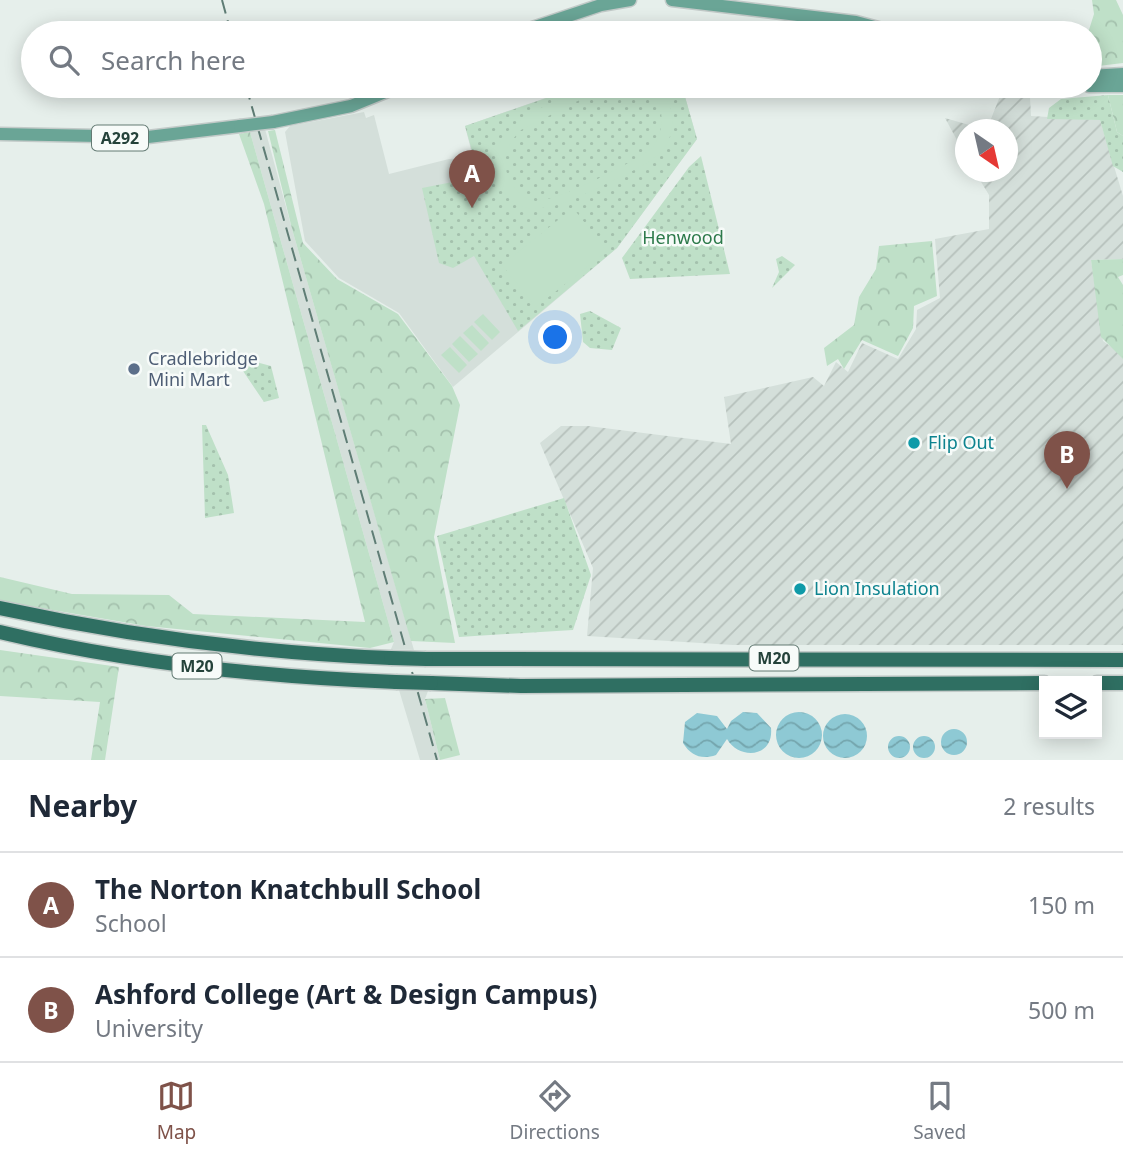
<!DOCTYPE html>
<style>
body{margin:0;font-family:"Noto Sans",sans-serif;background:#f6f6f7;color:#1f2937}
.controls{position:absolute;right:21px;bottom:21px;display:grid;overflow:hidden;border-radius:0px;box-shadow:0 4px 18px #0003}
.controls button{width:63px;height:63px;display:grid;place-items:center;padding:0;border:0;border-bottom:2px solid #e0e1e3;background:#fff;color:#1f2937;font:35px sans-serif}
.compass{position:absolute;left:955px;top:119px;width:63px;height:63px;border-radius:50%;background:#fff;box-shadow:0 4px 18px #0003;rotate:146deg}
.you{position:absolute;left:556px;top:338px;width:24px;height:24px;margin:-18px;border:5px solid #fff;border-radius:50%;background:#1a73e8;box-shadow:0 0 0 10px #1a73e833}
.badge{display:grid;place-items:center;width:46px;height:46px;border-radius:50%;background:#7f5249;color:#fff;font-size:23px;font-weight:700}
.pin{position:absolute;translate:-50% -58px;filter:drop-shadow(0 2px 4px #0008)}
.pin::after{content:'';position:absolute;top:37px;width:24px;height:21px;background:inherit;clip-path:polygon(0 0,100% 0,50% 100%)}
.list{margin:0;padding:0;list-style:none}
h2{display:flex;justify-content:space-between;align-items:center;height:91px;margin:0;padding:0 28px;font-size:30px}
h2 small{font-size:23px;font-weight:400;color:#747a83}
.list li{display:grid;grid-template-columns:46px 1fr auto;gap:21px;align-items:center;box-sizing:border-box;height:105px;padding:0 28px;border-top:2px solid #e0e1e3}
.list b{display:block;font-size:26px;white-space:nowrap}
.list p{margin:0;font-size:23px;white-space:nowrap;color:#747a83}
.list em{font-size:23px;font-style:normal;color:#747a83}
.icon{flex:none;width:38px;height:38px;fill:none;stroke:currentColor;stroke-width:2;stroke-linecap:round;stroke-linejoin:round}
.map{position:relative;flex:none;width:1123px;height:760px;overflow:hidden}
.search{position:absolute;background:#fff;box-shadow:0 4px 18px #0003;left:21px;right:21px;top:21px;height:77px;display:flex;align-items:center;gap:18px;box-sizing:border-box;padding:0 24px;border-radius:38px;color:#747a83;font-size:26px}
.sheet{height:301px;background:#fff}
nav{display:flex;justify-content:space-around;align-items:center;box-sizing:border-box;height:98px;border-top:2px solid #e0e1e3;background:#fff;font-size:19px;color:#747a83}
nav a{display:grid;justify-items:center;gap:4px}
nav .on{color:#7f5249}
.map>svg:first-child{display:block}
.built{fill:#d4dfda}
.industrial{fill:url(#industrial-furrows)}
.green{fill:url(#green-dots)}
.forest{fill:url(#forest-crowns)}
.pitch{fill:#bfe0c8}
.water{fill:url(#water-waves)}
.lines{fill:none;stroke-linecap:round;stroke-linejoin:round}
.primary-casing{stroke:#c2cac8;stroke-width:15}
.highway-casing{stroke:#c2cac8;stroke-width:17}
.primary{stroke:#6aa596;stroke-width:12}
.highway{stroke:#2f6f62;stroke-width:14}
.rail{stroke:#5f7d75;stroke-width:2;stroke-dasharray:14 7;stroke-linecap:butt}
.primary-bridge-casing{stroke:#c2cac8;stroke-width:15;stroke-linecap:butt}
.highway-bridge-casing{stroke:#c2cac8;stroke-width:17;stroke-linecap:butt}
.primary-bridge{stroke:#6aa596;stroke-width:12}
.highway-bridge{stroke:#2f6f62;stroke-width:14}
.service-dot{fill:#5c6f8a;stroke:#f7fbf9;stroke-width:2.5}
.culture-dot{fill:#0f9aa8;stroke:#f7fbf9;stroke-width:2.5}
.labels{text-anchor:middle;stroke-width:5;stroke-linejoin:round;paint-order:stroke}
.shield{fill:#f7fbf9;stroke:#637a73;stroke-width:2}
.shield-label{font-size:16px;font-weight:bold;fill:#24423a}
.park-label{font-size:18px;fill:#2d7a4b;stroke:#f7fbf9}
.service-label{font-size:18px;fill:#4e5e75;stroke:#f7fbf9;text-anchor:start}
.culture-label{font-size:18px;fill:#0d838f;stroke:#f7fbf9;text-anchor:start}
</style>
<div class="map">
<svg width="1123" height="760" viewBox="0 0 1123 760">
<defs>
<pattern id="industrial-furrows" width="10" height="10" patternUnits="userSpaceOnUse" patternTransform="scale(1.75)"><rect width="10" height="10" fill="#d4dfda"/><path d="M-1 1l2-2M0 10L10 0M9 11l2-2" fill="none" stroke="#b6c1bc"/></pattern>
<pattern id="green-dots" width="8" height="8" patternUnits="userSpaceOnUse" patternTransform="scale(1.75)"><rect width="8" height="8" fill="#bfe0c8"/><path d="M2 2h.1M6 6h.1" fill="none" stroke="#a4c1ad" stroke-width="1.8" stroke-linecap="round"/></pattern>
<pattern id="forest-crowns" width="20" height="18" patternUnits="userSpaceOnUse" patternTransform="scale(1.75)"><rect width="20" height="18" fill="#bfe0c8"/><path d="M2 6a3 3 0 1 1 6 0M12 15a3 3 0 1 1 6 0" fill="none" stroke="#a4c1ad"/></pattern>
<pattern id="water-waves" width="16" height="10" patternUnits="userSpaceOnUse" patternTransform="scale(1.75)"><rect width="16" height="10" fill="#8ec9d4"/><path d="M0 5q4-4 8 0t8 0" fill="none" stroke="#74a5ad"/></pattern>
</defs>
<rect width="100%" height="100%" fill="#e6efeb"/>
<path class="built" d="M580,86H682L697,139L617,248L453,387L399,313L339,278L305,241L285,132L290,126L364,112L366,118L374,115L389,174L449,159L473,158L465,126Z
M265,129L292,229L414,650L391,649L394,642L250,132Z
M399,690L428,691L425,699L440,760H420Z"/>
<path class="industrial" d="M1004,86H1024L1030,97L1031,116L1100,120L1123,196V259L1091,260L1103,341L1123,355V645H733L587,636L593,568L540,443L561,426H588L731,444L724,397L813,377L824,386L836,362L848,372L862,343L898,359L916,329L917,310L940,298L935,239L989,229V195L975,172H1007V130L987,129Z
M945,118L983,129L965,130V155Z"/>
<path class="green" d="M581,86H682L697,139L617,248L518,331L474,256L453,268L439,263L422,188L473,178L474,158L465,126Z
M1108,95L1117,132L1123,136V172L1113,166L1100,120L1047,119L1049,108L1061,99Z
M701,156L730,274L630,279L622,258L689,167Z
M782,256L795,265L772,288L779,272L776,259Z
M590,311L621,328L612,350L590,348L583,342L580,314Z
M237,357L271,366L279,398L264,402L237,362Z
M202,425H206L228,475L234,513L205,518Z
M564,498L591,575L573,630L459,637L437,536Z"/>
<path class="forest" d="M1092,0H1116L1123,15V63L1090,67L1088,33L1094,14Z
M1108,95H1123V136L1117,132Z
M275,130L303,243L337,279L398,314L452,386L460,405L434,537L455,643L411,641L292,229L268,131Z
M250,132L394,642L370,648L146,626L0,601V577L72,594L169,595L193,614L365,622L264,204L239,134Z
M932,241L937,296L914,306L913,328L898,356L862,340L844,369L838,359L827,366L824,348L854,325L859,297L876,269L879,246Z
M1123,259V275L1118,277L1123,285V359L1101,337L1091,260Z
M0,650L119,667L105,760H91L100,702L0,696Z
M445,698L460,755L440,760L425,699Z"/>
<path class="pitch" d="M592,86H607L521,130C509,142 501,155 507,173C511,185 522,200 536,201C556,202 637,161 653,147C667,125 665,99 640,86H655C674,100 678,129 664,148C652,164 627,173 610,182C571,201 506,238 496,166C491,119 559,101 592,86Z
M573,208L607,251L536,307L502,265Z
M483,314L500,332L492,340L474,322Z
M472,325L489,343L481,351L463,333Z
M460,336L478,354L469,362L452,344Z
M450,347L467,365L459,373L441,355Z"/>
<path class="water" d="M743,712L757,713L771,728C774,758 739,760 727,739L716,755C702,760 691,756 683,743L685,722L697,713L717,716L727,729L731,721Z
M776 735a23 23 0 1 1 46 0a23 23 0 1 1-46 0Z
M823 736a22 22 0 1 1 44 0a22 22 0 1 1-44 0Z
M941 742a13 13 0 1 1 26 0a13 13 0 1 1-26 0Z
M888 747a11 11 0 1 1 22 0a11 11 0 1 1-22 0Z
M913 747a11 11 0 1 1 22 0a11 11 0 1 1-22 0Z"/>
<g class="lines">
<defs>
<path id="primary" d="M672,0L856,22L897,33
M517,33L601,5L630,0
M1090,76L1123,74
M1052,86H1061
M1089,86H1123
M273,122L351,106L400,86
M0,134L148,137L240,126"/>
<path id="highway" d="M0,608C129,636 259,653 391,658
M0,632C129,663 263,677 396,682
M426,659L1123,660
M431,683L521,686L1044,683
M1097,683H1123"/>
</defs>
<use href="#primary" class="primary-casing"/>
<use href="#highway" class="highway-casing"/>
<use href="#primary" class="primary"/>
<use href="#highway" class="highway"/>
<path class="rail" d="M222,0L231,33
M246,86L437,760"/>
<defs>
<path id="primary-bridge" d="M240,126L273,122"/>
<path id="highway-bridge" d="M391,658L426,659
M396,682L431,683"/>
</defs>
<use href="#primary-bridge" class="primary-bridge-casing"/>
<use href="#highway-bridge" class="highway-bridge-casing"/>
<use href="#primary-bridge" class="primary-bridge"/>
<use href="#highway-bridge" class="highway-bridge"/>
</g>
<circle class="service-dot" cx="134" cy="369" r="7"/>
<g class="culture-dot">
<circle cx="914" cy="443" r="7"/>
<circle cx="800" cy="589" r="7"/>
</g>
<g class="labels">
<g class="shield">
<rect x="92" y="125.5" width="56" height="25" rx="5"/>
<rect x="749.5" y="645.5" width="49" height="25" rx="5"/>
<rect x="172.5" y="653.5" width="49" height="25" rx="5"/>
</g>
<g class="shield-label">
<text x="120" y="144">A292</text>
<text x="774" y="664">M20</text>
<text x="197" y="672">M20</text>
</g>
<g class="park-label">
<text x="683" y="244">Henwood</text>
</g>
<g class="service-label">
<text x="148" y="365">Cradlebridge<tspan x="148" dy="21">Mini Mart</tspan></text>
</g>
<g class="culture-label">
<text x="928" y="449">Flip Out</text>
<text x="814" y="595">Lion Insulation</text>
</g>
</g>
</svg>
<div class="controls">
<button><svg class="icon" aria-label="layers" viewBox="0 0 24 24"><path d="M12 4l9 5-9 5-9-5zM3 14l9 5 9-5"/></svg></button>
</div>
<svg class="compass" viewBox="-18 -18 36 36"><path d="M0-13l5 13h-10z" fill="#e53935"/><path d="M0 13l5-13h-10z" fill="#747a83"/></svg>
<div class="you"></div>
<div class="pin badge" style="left:472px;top:208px">A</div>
<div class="pin badge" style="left:1067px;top:489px">B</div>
<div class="search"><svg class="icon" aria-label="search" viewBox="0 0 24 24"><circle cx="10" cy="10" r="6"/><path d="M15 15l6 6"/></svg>Search here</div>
</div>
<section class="sheet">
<h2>Nearby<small>2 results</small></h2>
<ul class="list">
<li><span class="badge">A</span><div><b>The Norton Knatchbull School</b><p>School</p></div><em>150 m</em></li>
<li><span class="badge">B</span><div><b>Ashford College (Art &amp; Design Campus)</b><p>University</p></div><em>500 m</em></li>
</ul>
</section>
<nav>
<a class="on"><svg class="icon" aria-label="map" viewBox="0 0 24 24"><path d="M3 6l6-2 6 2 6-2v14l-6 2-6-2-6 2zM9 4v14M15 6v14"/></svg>Map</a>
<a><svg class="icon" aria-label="directions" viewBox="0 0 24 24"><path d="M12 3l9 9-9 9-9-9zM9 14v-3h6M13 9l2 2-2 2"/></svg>Directions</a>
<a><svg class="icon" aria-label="saved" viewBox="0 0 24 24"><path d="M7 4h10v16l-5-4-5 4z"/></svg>Saved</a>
</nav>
